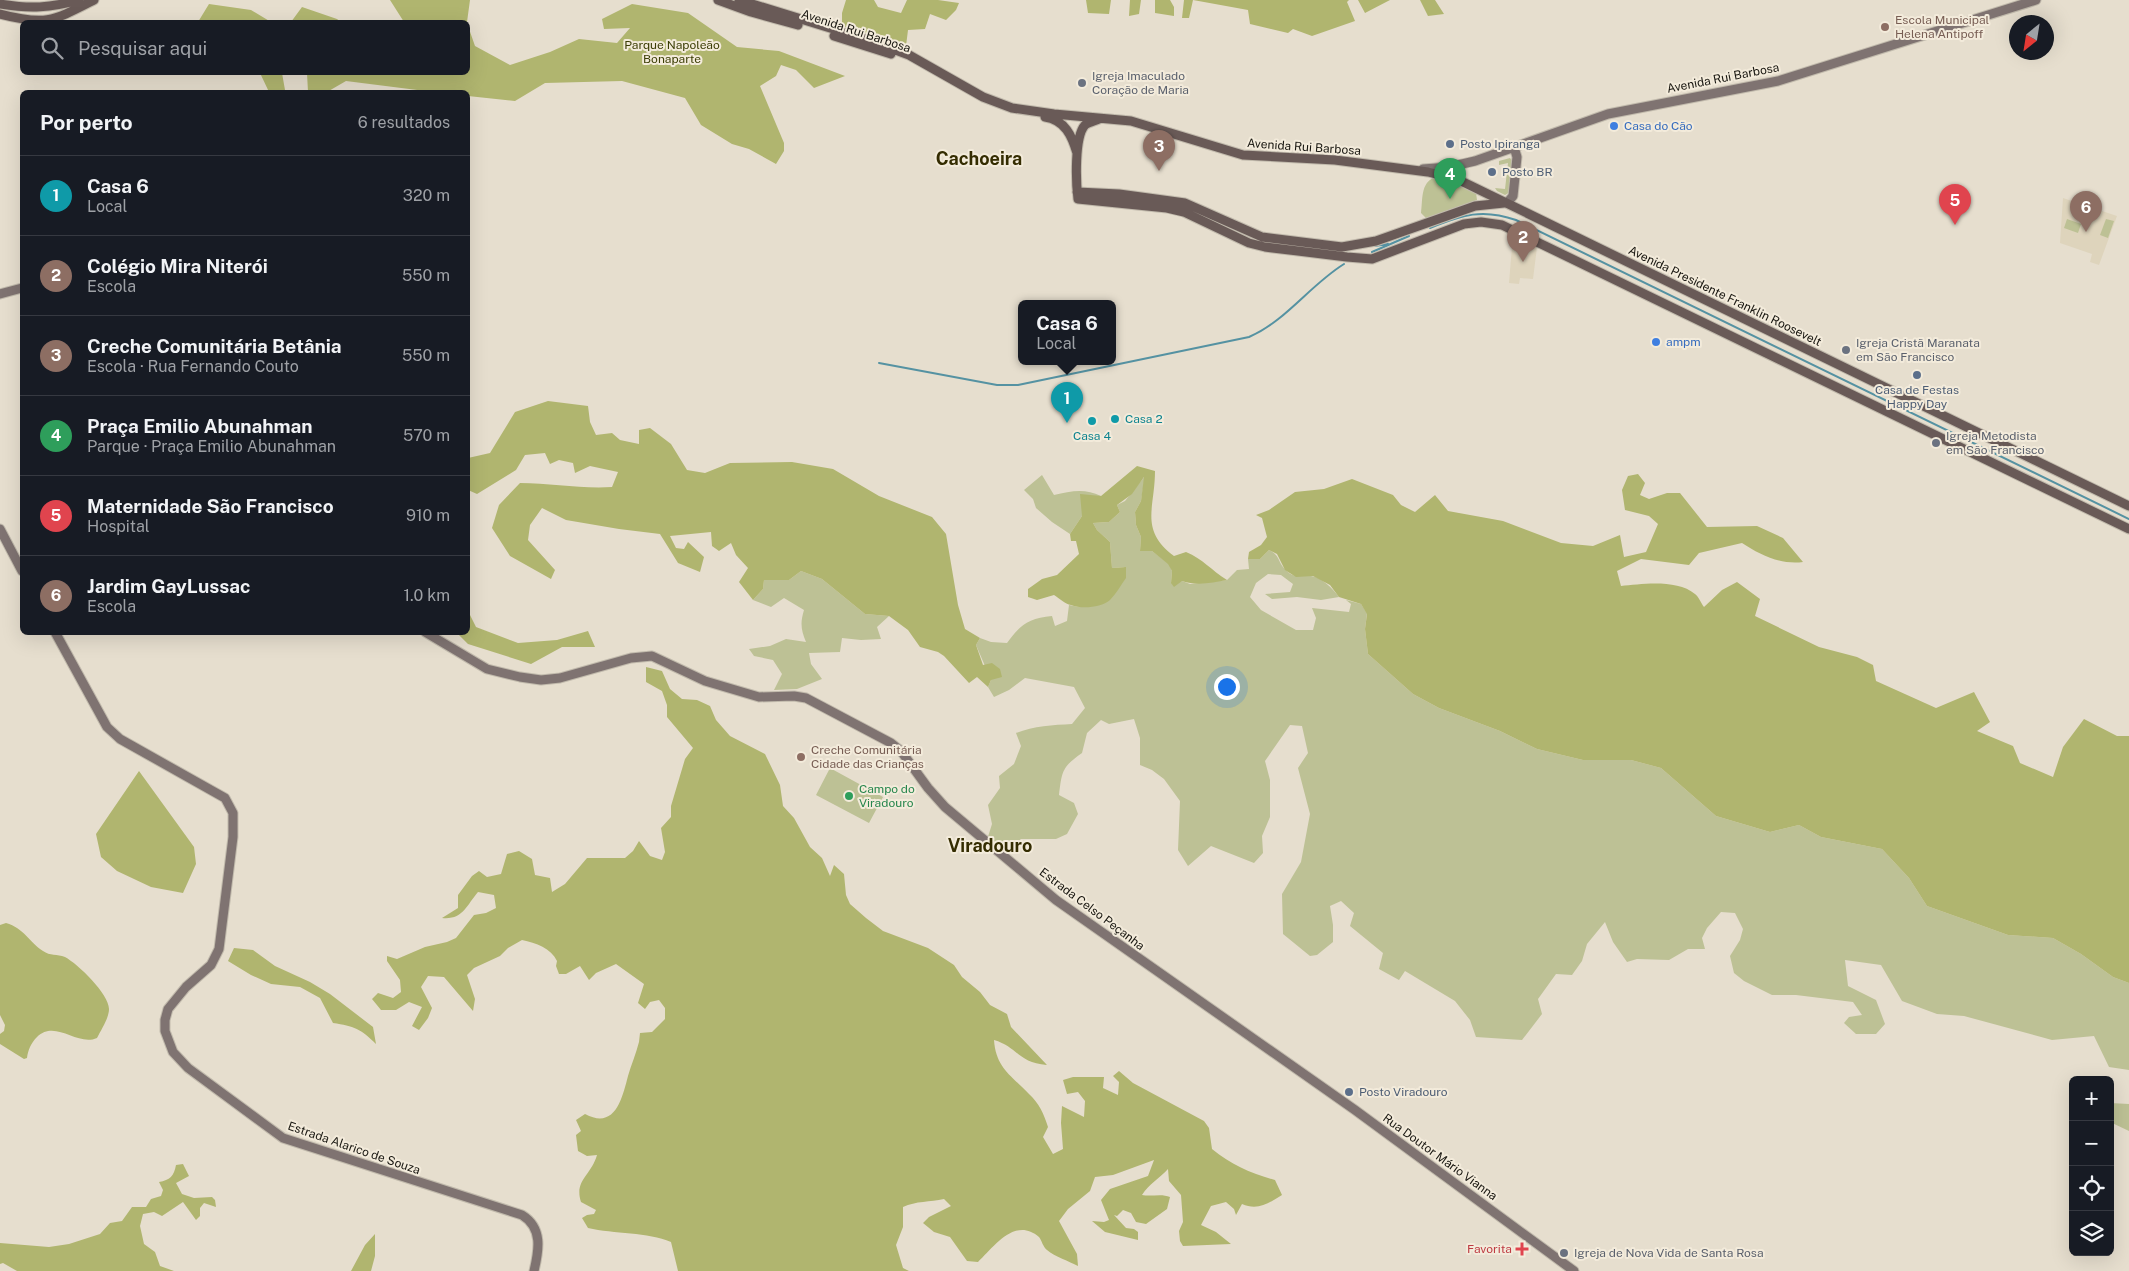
<!DOCTYPE html>
<html lang="pt">
<meta charset="utf-8">
<style>
body{margin:0;font-family:"Public Sans",sans-serif;background:#20242c;color:#f1f3f6}
.controls{position:absolute;right:15px;bottom:15px;display:grid;overflow:hidden;border-radius:8px;box-shadow:0 5px 20px #0002}
.controls button{width:45px;height:45px;display:grid;place-items:center;padding:0;border:0;border-bottom:1px solid #363941;background:#171b24;color:#f1f3f6;font:25px sans-serif}
.compass{position:absolute;left:2009px;top:15px;width:45px;height:45px;border-radius:50%;background:#171b24;box-shadow:0 5px 20px #0002;rotate:210deg}
.you{position:absolute;left:1226px;top:686px;width:18px;height:18px;margin:-12px;border:4px solid #fff;border-radius:50%;background:#1a73e8;box-shadow:0 0 0 8px #1a73e833}
.badge{display:grid;place-items:center;width:32px;height:32px;border-radius:50%;background:#0f766e;color:#fff;font-size:16px;font-weight:700}
.pin{position:absolute;translate:-50% -41px;filter:drop-shadow(0 1px 2px #0008)}
.pin::after{content:'';position:absolute;top:26px;width:18px;height:15px;background:inherit;clip-path:polygon(0 0,100% 0,50% 100%)}
.popup{position:absolute;left:1018px;top:300px;width:98px;height:65px;box-sizing:border-box;display:grid;place-content:center;border-radius:8px;background:#171b24;filter:drop-shadow(0 1px 4px #0005);font-size:16px;white-space:nowrap;color:#9ea1a6}
.popup b{font-size:19px;color:#f1f3f6}
.popup::after{content:'';position:absolute;left:50%;top:100%;margin-left:-10px;border:10px solid transparent;border-top-color:#171b24}
.list{margin:0;padding:0;list-style:none}
h2{display:flex;justify-content:space-between;align-items:center;height:65px;margin:0;padding:0 20px;font-size:21px}
h2 small{font-size:16px;font-weight:400;color:#9ea1a6}
.list li{display:grid;grid-template-columns:32px 1fr auto;gap:15px;align-items:center;box-sizing:border-box;height:80px;padding:0 20px;border-top:1px solid #363941}
.list b{display:block;font-size:19px;white-space:nowrap}
.list p{margin:0;font-size:16px;white-space:nowrap;color:#9ea1a6}
.list em{font-size:16px;font-style:normal;color:#9ea1a6}
.icon{flex:none;width:28px;height:28px;fill:none;stroke:currentColor;stroke-width:2;stroke-linecap:round;stroke-linejoin:round}
.map{position:relative;flex:none;width:2129px;height:1271px;overflow:hidden}
.search{position:absolute;background:#171b24;box-shadow:0 5px 20px #0002;left:20px;top:20px;width:450px;height:55px;display:flex;align-items:center;gap:12px;box-sizing:border-box;padding:0 18px;border-radius:8px;color:#9ea1a6;font-size:19px}
.panel{position:absolute;background:#171b24;box-shadow:0 5px 20px #0002;left:20px;top:90px;width:450px;height:545px;border-radius:8px}
.map>svg:first-child{display:block}
.built{fill:#ded4bc}
.green{fill:#bdc195}
.forest{fill:#b0b56f}
.lines{fill:none;stroke-linecap:round;stroke-linejoin:round}
.stream{stroke:#5592a2;stroke-width:2}
.secondary-casing{stroke:#c1baac;stroke-width:11}
.primary-casing{stroke:#c1baac;stroke-width:11}
.secondary{stroke:#7f7371;stroke-width:9}
.primary{stroke:#695a57;stroke-width:9}
.education-dot{fill:#8d6e63;stroke:#f3ebdb;stroke-width:2}
.worship-dot{fill:#6b7280;stroke:#f3ebdb;stroke-width:2}
.shop-dot{fill:#3f7fe0;stroke:#f3ebdb;stroke-width:2}
.service-dot{fill:#5c6f8a;stroke:#f3ebdb;stroke-width:2}
.culture-dot{fill:#0f9aa8;stroke:#f3ebdb;stroke-width:2}
.leisure-dot{fill:#2e9e5b;stroke:#f3ebdb;stroke-width:2}
.health-dot{fill:#e0444e;stroke:#f3ebdb;stroke-width:2}
.labels{text-anchor:middle;stroke-width:4;stroke-linejoin:round;paint-order:stroke}
.education-label{font-size:12px;fill:#785e54;stroke:#f3ebdb;text-anchor:start}
.street-label{font-size:12px;fill:#17150f;stroke:#f3ebdb}
.park-label{font-size:12px;fill:#3b3d05;stroke:#f3ebdb}
.worship-label{font-size:12px;fill:#5b616d;stroke:#f3ebdb;text-anchor:start}
.shop-label{font-size:12px;fill:#366cbe;stroke:#f3ebdb;text-anchor:start}
.service-label{font-size:12px;fill:#4e5e75;stroke:#f3ebdb;text-anchor:start}
.culture-label{font-size:12px;fill:#0d838f;stroke:#f3ebdb;text-anchor:start}
.leisure-label{font-size:12px;fill:#27864d;stroke:#f3ebdb;text-anchor:start}
.health-label{font-size:12px;fill:#be3a42;stroke:#f3ebdb;text-anchor:end}
.district-label{font-size:18px;font-weight:bold;fill:#342c01;stroke:#f3ebdb}
</style>
<div class="map">
<svg width="2129" height="1271" viewBox="0 0 2129 1271">
<rect width="100%" height="100%" fill="#e6dece"/>
<path class="built" d="M2063,198L2117,216L2099,265L2090,262L2092,254L2060,243Z
M1513,235L1537,247L1533,279L1520,278L1519,284L1509,283Z"/>
<path class="green" d="M1510,158L1513,162L1510,192L1505,195L1497,191L1495,188L1505,189L1508,163L1499,165V161Z
M1435,177L1449,180L1476,193L1477,200L1426,218L1421,213C1423,200 1420,183 1435,177Z
M2067,219L2081,224L2078,233L2064,228Z
M2106,219L2114,221L2108,238L2100,235Z
M1042,475L1054,495C1071,491 1085,488 1101,496L1082,516L1070,534L1052,522L1036,508L1033,499L1024,490Z
M1145,476L1141,501L1135,512L1136,525L1141,537L1140,551H1152L1169,564L1172,571L1171,583L1182,581L1190,584L1227,580L1237,570L1249,569L1248,559H1260L1269,550C1281,556 1277,562 1286,570C1294,579 1301,575 1311,576C1323,578 1332,588 1339,597L1321,600L1297,597L1272,599L1265,594L1290,592L1293,584L1281,575L1268,574L1256,583L1250,597L1261,610L1296,630H1313L1316,618L1312,608L1349,612L1351,604L1346,600L1361,604L1367,613L1365,629L1368,654L1413,694L1439,708L1500,731L1537,749L1583,760H1631L1661,768L1716,816L1770,832L1799,825L1821,837L1882,849L1909,878L1927,906L2008,935L2053,938L2081,954L2113,977L2129,983V1070L2109,1067L2094,1036L2052,1040L1964,1016L1937,1014L1902,1001L1881,965L1845,960L1848,986L1876,1000L1885,1024L1876,1034H1856L1844,1023L1849,1017L1862,1015L1853,1002L1796,995H1772L1744,981L1734,973L1730,956L1740,940L1743,929L1735,913L1721,912L1707,928L1702,938L1705,949H1688L1669,960L1637,959L1627,962L1613,942L1605,922L1587,944L1582,961L1572,975L1556,974L1538,999L1542,1014L1522,1040L1476,1037L1470,1020L1455,1001L1405,971L1399,980L1379,969L1383,953L1350,926L1354,913L1341,901L1330,906L1333,925V942L1317,955L1310,956L1283,934L1282,894L1301,862L1310,814L1298,768L1308,753L1302,726L1290,725L1265,761L1270,780V817L1262,836L1263,853L1254,863L1211,846L1188,866L1178,850L1180,801L1164,779L1152,770L1140,765V738L1134,719L1109,724L1101,720L1087,733L1082,753C1062,767 1062,771 1059,795L1074,803L1078,814L1067,834L1056,839H1021L1003,853L987,840L992,824L988,805L1000,788L999,776L1014,764L1021,746L1016,733C1034,726 1053,725 1072,724L1085,708L1074,687L1025,678L1009,690L994,697L988,687L991,680L976,645L980,638L991,642L1007,643C1020,625 1029,618 1052,616L1055,626L1067,621L1069,605L1079,607L1125,567L1112,568L1110,542L1097,530L1093,523L1109,522L1120,512L1117,505L1125,501Z
M801,571L822,579L865,614L889,616L877,627L881,639L861,640L842,638L840,652L809,653L811,664L822,679L797,689L774,690L782,674L773,660L754,656L749,649L770,646L786,639L806,642C801,630 800,623 804,610L784,598L771,607L753,600L763,589L764,580H789Z
M830,768L883,797L869,823L816,795Z
M2110,1103L2129,1104V1131L2110,1122Z"/>
<path class="forest" d="M390,0H470L467,22H404Z
M846,0H874L878,7L901,13L907,0H938L959,3L956,10L946,20L930,14L925,29L908,30L906,46L864,32L842,28V13Z
M1086,0H1111L1109,14L1088,13Z
M1130,0H1141L1139,14L1129,16Z
M1155,0H1170L1174,7V16L1155,13Z
M1184,0H1193L1189,18H1182Z
M1193,0H1349L1347,2L1355,21L1312,36L1293,29L1288,33L1250,24L1248,10Z
M1358,0H1390L1365,13Z
M1420,0H1435L1444,14L1428,16Z
M209,4L251,10L271,22H198Z
M632,4L688,13L737,47L779,51L845,76L814,88L796,70L781,65L776,76L760,86L784,143V151L776,164L749,149L732,144L701,125L685,98L622,81L545,83L515,101L468,96V92H433L346,81L327,92H308L307,73L468,72V26L475,46L510,65L550,52L579,39L617,43L630,28L604,29L602,19Z
M302,7L337,19L341,22H291Z
M260,73H282L285,90L281,92H269Z
M548,401L588,406L590,422L596,435L612,433L620,440L639,444V430L650,428L671,444L687,470L705,473L730,463L792,462L833,469L879,496L932,517L946,534L958,605L965,629L980,638L976,645L983,665L992,663L1000,669L1002,677L991,680L988,687L977,677L969,683L944,656L938,652L920,647L908,630L889,616L865,614L822,579L801,571L789,580H764L763,589L753,600L739,582L748,568L736,555L731,543L719,551L712,546L711,532L670,536L676,548L684,549L688,542L704,557L700,572L678,563L660,534L619,529L566,520L542,508L530,525L528,540L555,570L551,579L510,556L492,528L499,505L520,483C551,483 581,489 612,487L618,472L590,466L575,473L573,463L559,460L550,464L545,453L525,455L516,470L477,494L468,490V458L490,453L515,412Z
M1137,466L1155,471C1155,508 1139,530 1174,556L1186,552C1203,559 1211,570 1227,580C1212,583 1196,586 1182,581L1174,587L1171,583L1172,571L1168,564L1152,551H1140L1141,537L1136,525L1135,512L1141,501L1144,477L1132,494L1117,505L1120,512L1109,522L1093,523L1097,530L1110,542L1112,568L1126,567V578C1121,585 1116,594 1110,600C1101,608 1081,609 1071,605C1065,604 1059,598 1054,595L1037,600L1028,597V589L1042,579L1057,575L1079,554L1076,541H1071L1070,534L1082,516L1080,494L1101,496Z
M1638,474L1645,483L1640,495L1649,499L1667,493H1680L1707,527L1757,526L1783,538L1803,562C1781,565 1760,555 1742,543L1699,553L1689,565L1641,559L1617,571L1621,586C1642,584 1677,579 1695,594C1699,597 1701,603 1704,607L1722,590L1737,582L1760,599L1755,616L1819,647L1857,657L1873,665L1876,681L1936,708L1974,692L1990,722L1977,731L2013,746L2020,763L2053,777L2063,747L2084,719L2117,736H2129V983L2113,977L2081,954L2053,938L2008,935L1927,906L1909,878L1882,849L1821,837L1799,825L1770,832L1716,816L1661,768L1631,760H1583L1537,749L1500,731L1439,708L1413,694L1368,654L1365,629L1367,614L1361,604L1339,597L1330,585L1313,576L1296,577L1285,570L1277,554L1269,550L1260,559H1248L1249,552L1261,545L1267,537L1262,518L1256,515L1269,510L1295,492L1324,489L1352,479L1393,495L1401,505L1415,512L1435,495L1448,511L1503,521L1561,543L1593,546L1620,535L1624,557L1646,552L1658,524L1649,516L1625,510L1622,490L1628,476Z
M468,611L476,627L518,643L557,640L588,631L595,647H562L531,664L468,644L457,633L468,632Z
M646,667L662,671L670,689L682,699L697,700L710,706L716,720L730,736L765,754L780,785L783,806L794,818L810,847L822,858L830,876L834,865L844,874L846,895L850,904L866,918L883,931L928,948L954,965L962,977L980,992L990,1005L1007,1014L1011,1027L1047,1065C1018,1063 1018,1047 994,1040C996,1068 1011,1075 1029,1094C1039,1103 1044,1114 1048,1127L1043,1137L1053,1154L1063,1149L1061,1123L1062,1106L1084,1117L1085,1101L1078,1092L1067,1094L1063,1080L1073,1077H1104L1103,1088L1118,1095L1119,1082L1113,1076L1119,1071L1133,1083L1204,1121L1209,1128L1212,1149C1232,1165 1250,1173 1275,1180L1282,1195C1269,1203 1258,1211 1242,1204L1236,1215L1234,1209L1226,1202L1211,1206L1201,1225L1216,1232L1231,1244L1183,1246L1180,1241L1179,1231L1183,1222L1181,1195L1169,1181L1168,1169C1160,1178 1149,1184 1142,1195C1152,1197 1161,1193 1170,1197L1167,1209L1146,1224L1136,1222L1131,1213L1123,1210L1117,1216L1114,1215L1126,1228L1134,1229L1138,1232V1240L1105,1232L1092,1221L1104,1222L1109,1220L1101,1200L1110,1189L1148,1176L1154,1160L1113,1175L1095,1177L1090,1191L1068,1209L1059,1221L1077,1254L1078,1266C1069,1261 1055,1257 1047,1250C1043,1247 1042,1241 1039,1237C1015,1216 994,1247 978,1262L967,1261L950,1237L934,1232L923,1223L929,1217L951,1206L944,1199C930,1202 916,1201 903,1207V1227L896,1245L903,1268L909,1271H678L671,1242C648,1232 614,1234 588,1228L582,1218L587,1215L594,1214L596,1210L581,1202C574,1180 591,1176 597,1155L587,1156L578,1151L576,1135L581,1131L576,1120L585,1114C615,1130 622,1099 628,1076C631,1065 636,1054 639,1042L640,1033L652,1032L665,1019V1008L659,1000L650,1002L645,1009L638,1003L644,984L616,964L596,973L589,980L580,966L566,974H559L556,966L557,961C551,948 536,943 522,940L508,948L500,956L474,968L467,975L475,999L473,1011L444,977L428,976L421,987L432,1008L428,1018L419,1030L412,1026L422,1007L409,1002L396,1010H381L372,999L378,993L393,998L401,992L400,980L387,961V956L397,959L425,947L447,942L456,938L474,915L486,913L496,908L494,895L478,892C466,906 463,920 442,918L458,908V895L472,876L479,871L487,877L501,874L507,854L519,851L532,859L535,875L550,878L552,892L565,884L587,858H625L633,851L639,841L650,856L662,860L665,852L661,828L671,817V806L685,759L693,748L667,717V705L662,691L646,682Z
M139,771L194,847L196,864L183,893L151,887L117,871L101,857L96,834Z
M6,923C24,928 29,942 43,951C50,956 57,954 65,957C78,964 109,994 109,1009C109,1018 101,1030 97,1038C77,1047 56,1019 37,1037C31,1043 28,1050 27,1058L24,1059L0,1044V1034L4,1031L5,1025L0,1015V925Z
M234,948L253,950L275,966L310,982L330,994L373,1027L376,1044C361,1029 354,1026 333,1023L320,998L300,987L271,984L251,975L228,961Z
M183,1164L189,1176L176,1183L182,1194L194,1198L212,1197L215,1200L216,1207L204,1203L200,1208V1216L196,1220L183,1202L162,1216L154,1212L143,1214L140,1226L144,1244L155,1252L160,1266L174,1271H17L3,1263L0,1264V1243L49,1247L69,1244L100,1234L110,1223L122,1221L132,1207H146L151,1199L161,1196L163,1190L159,1182C170,1180 174,1176 176,1165Z
M375,1234V1256L371,1271H351L365,1245Z"/>
<g class="lines">
<path class="stream" d="M1213,220L1259,240
M1430,228C1463,215 1482,208 1516,220L2129,519
M1375,246L1388,244
M1372,252L1409,236
M879,363L997,385H1018L1249,337C1286,321 1310,285 1344,264"/>
<defs>
<path id="secondary" d="M1423,169L1449,167L1475,161L1608,114L1778,81L2036,0
M1507,203L1513,196L1517,157L1514,147
M0,294L22,288
M0,529L22,571
M55,632L107,727L120,739L225,798L233,813V837L219,949L211,965L186,987L168,1009L165,1020V1031L173,1052L188,1068L283,1138L522,1215C543,1228 539,1250 534,1271
M425,632L487,669L520,677L541,680L560,678L631,658L652,656L705,681L759,697L794,696L806,698L891,743L901,751L928,788L945,807L1056,900L1355,1110L1574,1271"/>
<path id="primary" d="M718,0L751,12L798,25
M739,0L866,39L909,55L983,97L1012,108L1054,114L1131,121L1243,155L1335,160L1428,172L1459,180L2129,506
M0,4C30,9 50,8 79,0
M0,14C46,26 53,21 94,0
M834,36L891,54
M1045,117C1065,120 1072,136 1077,153
M1099,119C1095,121 1089,122 1085,125C1074,137 1076,183 1078,199L1167,208L1184,212L1249,243L1265,247L1347,257L1372,259L1464,224L1481,222L1502,225L2129,529
M1077,192L1119,194L1185,203L1262,237L1342,247L1376,241L1475,206L1504,203"/>
</defs>
<use href="#secondary" class="secondary-casing"/>
<use href="#primary" class="primary-casing"/>
<use href="#secondary" class="secondary"/>
<use href="#primary" class="primary"/>
</g>
<g class="education-dot">
<circle cx="1885" cy="27" r="5"/>
<circle cx="801" cy="757" r="5"/>
</g>
<g class="worship-dot">
<circle cx="1082" cy="83" r="5"/>
<circle cx="1846" cy="350" r="5"/>
<circle cx="1936" cy="443" r="5"/>
<circle cx="1564" cy="1253" r="5"/>
</g>
<g class="shop-dot">
<circle cx="1614" cy="126" r="5"/>
<circle cx="1656" cy="342" r="5"/>
</g>
<g class="service-dot">
<circle cx="1450" cy="144" r="5"/>
<circle cx="1492" cy="172" r="5"/>
<circle cx="1917" cy="375" r="5"/>
<circle cx="1349" cy="1092" r="5"/>
</g>
<g class="culture-dot">
<circle cx="1115" cy="419" r="5"/>
<circle cx="1092" cy="421" r="5"/>
</g>
<circle class="leisure-dot" cx="849" cy="796" r="5"/>
<path class="health-dot" d="M1519.5 1241.5h5v5h5v5h-5v5h-5v-5h-5v-5h5z"/>
<g class="labels">
<g class="education-label">
<text x="1895" y="24">Escola Municipal<tspan x="1895" dy="14">Helena Antipoff</tspan></text>
<text x="811" y="754">Creche Comunitária<tspan x="811" dy="14">Cidade das Crianças</tspan></text>
</g>
<g class="street-label">
<text transform="translate(856 31) rotate(18)" y="4">Avenida Rui Barbosa</text>
<text transform="translate(1723 78) rotate(-11)" y="4">Avenida Rui Barbosa</text>
<text transform="translate(1304 147) rotate(4)" y="4">Avenida Rui Barbosa</text>
<text transform="translate(1725 296) rotate(26)" y="4">Avenida Presidente Franklin Roosevelt</text>
<text transform="translate(1092 909) rotate(37)" y="4">Estrada Celso Peçanha</text>
<text transform="translate(354 1148) rotate(19)" y="4">Estrada Alarico de Souza</text>
<text transform="translate(1440 1157) rotate(36)" y="4">Rua Doutor Mário Vianna</text>
</g>
<g class="park-label">
<text x="672" y="49">Parque Napoleão<tspan x="672" dy="14">Bonaparte</tspan></text>
</g>
<g class="worship-label">
<text x="1092" y="80">Igreja Imaculado<tspan x="1092" dy="14">Coração de Maria</tspan></text>
<text x="1856" y="347">Igreja Cristã Maranata<tspan x="1856" dy="14">em São Francisco</tspan></text>
<text x="1946" y="440">Igreja Metodista<tspan x="1946" dy="14">em São Francisco</tspan></text>
<text x="1574" y="1257">Igreja de Nova Vida de Santa Rosa</text>
</g>
<g class="shop-label">
<text x="1624" y="130">Casa do Cão</text>
<text x="1666" y="346">ampm</text>
</g>
<g class="service-label">
<text x="1460" y="148">Posto Ipiranga</text>
<text x="1502" y="176">Posto BR</text>
<text x="1917" y="394" text-anchor="middle">Casa de Festas<tspan x="1917" dy="14">Happy Day</tspan></text>
<text x="1359" y="1096">Posto Viradouro</text>
</g>
<g class="culture-label">
<text x="1125" y="423">Casa 2</text>
<text x="1092" y="440" text-anchor="middle">Casa 4</text>
</g>
<g class="leisure-label">
<text x="859" y="793">Campo do<tspan x="859" dy="14">Viradouro</tspan></text>
</g>
<g class="health-label">
<text x="1512" y="1253">Favorita</text>
</g>
<g class="district-label">
<text x="979" y="165">Cachoeira</text>
<text x="990" y="852">Viradouro</text>
</g>
</g>
</svg>
<div class="controls">
<button>+</button>
<button>−</button>
<button><svg class="icon" aria-label="locate" viewBox="0 0 24 24"><circle cx="12" cy="12" r="6"/><path d="M12 2v4M12 18v4M2 12h4M18 12h4"/></svg></button>
<button><svg class="icon" aria-label="layers" viewBox="0 0 24 24"><path d="M12 4l9 5-9 5-9-5zM3 14l9 5 9-5"/></svg></button>
</div>
<svg class="compass" viewBox="-18 -18 36 36"><path d="M0-13l5 13h-10z" fill="#e53935"/><path d="M0 13l5-13h-10z" fill="#9ea1a6"/></svg>
<div class="you"></div>
<div class="pin badge" style="left:1067px;top:423px;background:#0f9aa8">1</div>
<div class="popup"><b>Casa 6</b>Local</div>
<div class="pin badge" style="left:1523px;top:262px;background:#8d6e63">2</div>
<div class="pin badge" style="left:1159px;top:171px;background:#8d6e63">3</div>
<div class="pin badge" style="left:1450px;top:199px;background:#2e9e5b">4</div>
<div class="pin badge" style="left:1955px;top:225px;background:#e0444e">5</div>
<div class="pin badge" style="left:2086px;top:232px;background:#8d6e63">6</div>
<div class="search"><svg class="icon" aria-label="search" viewBox="0 0 24 24"><circle cx="10" cy="10" r="6"/><path d="M15 15l6 6"/></svg>Pesquisar aqui</div>
<section class="panel">
<h2>Por perto<small>6 resultados</small></h2>
<ul class="list">
<li><span class="badge" style="background:#0f9aa8">1</span><div><b>Casa 6</b><p>Local</p></div><em>320 m</em></li>
<li><span class="badge" style="background:#8d6e63">2</span><div><b>Colégio Mira Niterói</b><p>Escola</p></div><em>550 m</em></li>
<li><span class="badge" style="background:#8d6e63">3</span><div><b>Creche Comunitária Betânia</b><p>Escola · Rua Fernando Couto</p></div><em>550 m</em></li>
<li><span class="badge" style="background:#2e9e5b">4</span><div><b>Praça Emilio Abunahman</b><p>Parque · Praça Emilio Abunahman</p></div><em>570 m</em></li>
<li><span class="badge" style="background:#e0444e">5</span><div><b>Maternidade São Francisco</b><p>Hospital</p></div><em>910 m</em></li>
<li><span class="badge" style="background:#8d6e63">6</span><div><b>Jardim GayLussac</b><p>Escola</p></div><em>1.0 km</em></li>
</ul>
</section>
</div>
